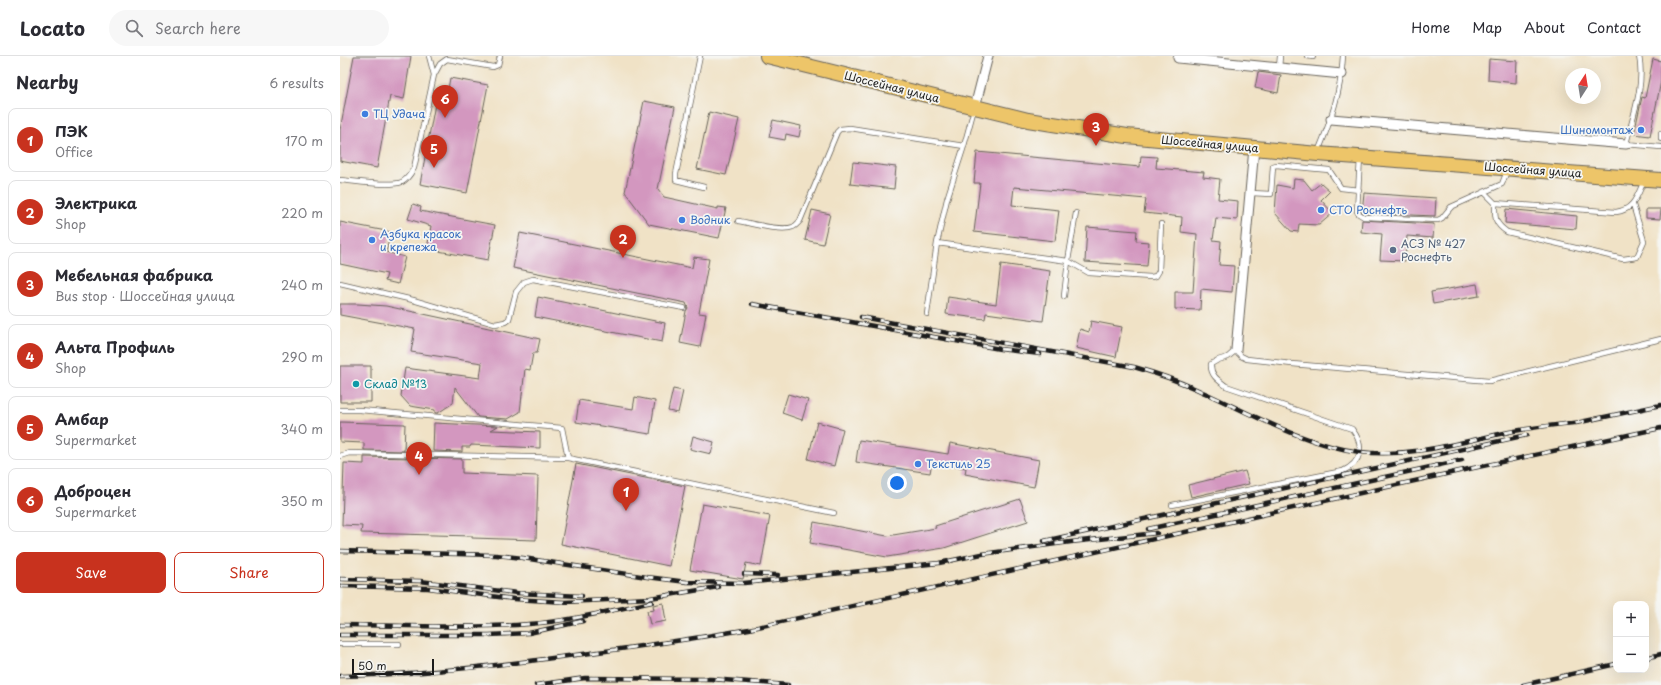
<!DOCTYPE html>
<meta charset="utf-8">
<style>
body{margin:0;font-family:"Playpen Sans",sans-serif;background:#f7f7f7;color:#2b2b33}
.controls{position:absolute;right:12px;bottom:12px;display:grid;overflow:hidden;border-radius:8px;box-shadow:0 4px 16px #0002}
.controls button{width:36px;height:36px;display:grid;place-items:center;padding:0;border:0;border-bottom:1px solid #e1e1e2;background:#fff;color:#2b2b33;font:20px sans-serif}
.compass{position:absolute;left:1225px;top:12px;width:36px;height:36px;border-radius:50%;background:#fff;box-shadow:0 4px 16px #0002;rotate:12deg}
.scale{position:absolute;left:12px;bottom:10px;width:82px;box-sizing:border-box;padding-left:4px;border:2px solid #1c1c1c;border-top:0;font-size:11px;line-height:14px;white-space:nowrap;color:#1c1c1c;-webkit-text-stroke:3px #f6f6f2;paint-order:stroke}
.you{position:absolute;left:557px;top:427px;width:14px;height:14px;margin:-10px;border:3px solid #fff;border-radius:50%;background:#1a73e8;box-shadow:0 0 0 6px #1a73e833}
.badge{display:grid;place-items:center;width:26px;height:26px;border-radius:50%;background:#c8321e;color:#fff;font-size:13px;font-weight:700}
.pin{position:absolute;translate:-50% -33px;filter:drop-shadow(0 1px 2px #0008)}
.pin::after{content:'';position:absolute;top:21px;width:14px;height:12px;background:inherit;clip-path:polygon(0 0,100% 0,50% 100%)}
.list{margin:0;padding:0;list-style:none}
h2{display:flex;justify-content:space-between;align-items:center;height:52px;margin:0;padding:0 16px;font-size:17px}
h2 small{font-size:13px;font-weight:400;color:#7c7c81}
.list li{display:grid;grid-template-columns:26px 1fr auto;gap:12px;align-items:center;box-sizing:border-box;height:64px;margin:0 8px 8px;padding:0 8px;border:1px solid #e1e1e2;border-radius:8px}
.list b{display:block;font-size:15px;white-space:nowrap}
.list p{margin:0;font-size:13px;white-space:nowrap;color:#7c7c81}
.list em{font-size:13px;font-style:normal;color:#7c7c81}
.actions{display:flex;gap:8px;padding:12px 16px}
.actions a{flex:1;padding:9px 0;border:1px solid #c8321e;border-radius:8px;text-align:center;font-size:14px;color:#c8321e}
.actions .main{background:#c8321e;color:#fff}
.icon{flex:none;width:22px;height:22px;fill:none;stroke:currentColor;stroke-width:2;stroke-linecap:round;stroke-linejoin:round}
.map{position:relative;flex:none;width:1321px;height:629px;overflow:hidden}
header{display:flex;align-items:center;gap:24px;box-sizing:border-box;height:56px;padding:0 20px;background:#fff;border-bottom:1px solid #e1e1e2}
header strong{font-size:19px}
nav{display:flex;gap:22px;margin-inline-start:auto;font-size:14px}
.search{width:280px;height:36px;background:#f7f7f7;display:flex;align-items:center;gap:10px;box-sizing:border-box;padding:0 14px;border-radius:22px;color:#7c7c81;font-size:15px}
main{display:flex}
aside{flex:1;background:#fff}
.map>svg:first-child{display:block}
.building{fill:#d397bf}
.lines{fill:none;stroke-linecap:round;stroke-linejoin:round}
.service-casing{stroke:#666158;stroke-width:6}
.minor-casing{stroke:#666158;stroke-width:11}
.primary-casing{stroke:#666158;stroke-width:16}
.service{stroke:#fff;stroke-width:4.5}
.minor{stroke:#fff;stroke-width:9}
.primary{stroke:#edc569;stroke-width:14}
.rail-casing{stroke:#1c1c1c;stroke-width:4.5}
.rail{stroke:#f6f6f2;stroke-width:3;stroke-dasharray:9;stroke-linecap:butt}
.shop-dot{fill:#3f7fe0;stroke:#f6f6f2;stroke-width:1.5}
.service-dot{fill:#5c6f8a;stroke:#f6f6f2;stroke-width:1.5}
.culture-dot{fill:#0f9aa8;stroke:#f6f6f2;stroke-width:1.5}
.labels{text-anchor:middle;stroke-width:3.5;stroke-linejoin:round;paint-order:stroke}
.street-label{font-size:11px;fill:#1c1c1c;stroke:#f6f6f2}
.shop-label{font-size:11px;fill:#366cbe;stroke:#f6f6f2;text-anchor:start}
.service-label{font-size:11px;fill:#4e5e75;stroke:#f6f6f2;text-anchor:start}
.culture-label{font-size:11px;fill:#0d838f;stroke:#f6f6f2;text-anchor:start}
</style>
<header>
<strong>Locato</strong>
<div class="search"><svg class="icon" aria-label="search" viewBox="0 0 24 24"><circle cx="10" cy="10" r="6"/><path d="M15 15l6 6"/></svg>Search here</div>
<nav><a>Home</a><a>Map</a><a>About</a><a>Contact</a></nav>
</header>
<main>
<aside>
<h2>Nearby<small>6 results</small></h2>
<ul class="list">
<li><span class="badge">1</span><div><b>ПЭК</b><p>Office</p></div><em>170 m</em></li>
<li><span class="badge">2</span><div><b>Электрика</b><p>Shop</p></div><em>220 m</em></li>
<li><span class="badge">3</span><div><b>Мебельная фабрика</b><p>Bus stop · Шоссейная улица</p></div><em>240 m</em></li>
<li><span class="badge">4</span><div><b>Альта Профиль</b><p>Shop</p></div><em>290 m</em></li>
<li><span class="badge">5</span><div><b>Амбар</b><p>Supermarket</p></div><em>340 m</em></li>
<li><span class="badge">6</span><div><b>Доброцен</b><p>Supermarket</p></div><em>350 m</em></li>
</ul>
<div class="actions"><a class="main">Save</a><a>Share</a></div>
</aside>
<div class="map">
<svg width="1321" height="629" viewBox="0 0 1321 629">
<rect width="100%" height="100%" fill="#f6f6f2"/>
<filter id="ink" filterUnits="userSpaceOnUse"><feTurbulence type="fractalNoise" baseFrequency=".025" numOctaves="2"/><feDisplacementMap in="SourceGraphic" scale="8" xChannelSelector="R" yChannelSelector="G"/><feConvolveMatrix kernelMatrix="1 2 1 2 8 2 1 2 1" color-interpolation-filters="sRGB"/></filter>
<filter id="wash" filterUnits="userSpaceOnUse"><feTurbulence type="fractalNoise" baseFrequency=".012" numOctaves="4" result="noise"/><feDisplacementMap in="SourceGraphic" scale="16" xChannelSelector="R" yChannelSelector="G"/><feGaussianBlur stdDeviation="0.9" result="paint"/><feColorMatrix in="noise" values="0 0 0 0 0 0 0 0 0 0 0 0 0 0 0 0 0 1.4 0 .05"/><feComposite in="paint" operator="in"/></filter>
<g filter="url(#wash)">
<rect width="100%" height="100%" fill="#f0e2c6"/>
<g id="blocks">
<path class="building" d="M14,0H71L64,43L50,40L37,112L0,105V74Z
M1149,3L1177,5L1176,27L1148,24Z
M1313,3L1321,5V25L1310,80L1294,78L1302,41L1305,42Z
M918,16L941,19L938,37L915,32Z
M110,22L148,29L127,137L80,128L95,48L105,50Z
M304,45L335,51L318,133L324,141L378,153V151L386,152L379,182L309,168L285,136Z
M369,56L399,63L386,119L357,113Z
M433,64L461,70L459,81L446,78L445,84L429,81Z
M637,96L800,111L801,100L817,101L816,112L864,116L863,121L880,123L878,143L898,145L897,164L876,162L873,184L881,185L879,209L894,210L892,236L861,233L860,254L835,253V236H853L857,178L841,176L842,161L804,157L806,143L674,131L672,149L719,154L715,185L634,176L640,127H634Z
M513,106L556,111L554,133L510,128Z
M954,123L964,124L972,134L981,127L990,135L981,144L993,157L979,169L959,168L958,176L951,175L935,157L937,129L953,132Z
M1024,137L1096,142L1095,160L1025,157L1022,156Z
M73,148L81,151L80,155L155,169L148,204L87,193L91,170L68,163Z
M1166,153L1237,160L1236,173L1165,167Z
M1306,153H1321L1320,163L1306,162Z
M472,154L490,158L483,188L465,184Z
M1022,164L1094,168L1093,182L1067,180L1065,205L1040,204L1042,178L1021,176Z
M0,166L51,176L46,196L65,201L58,228L45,225L47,218L0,208Z
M747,171L797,175L796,185L809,186L807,210L745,206Z
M180,177L352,212L354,201L369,203L359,257L366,258L360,291L340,287L346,255L348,252L346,247L173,212Z
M661,208L710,215L703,265L646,257L645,263L606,258L608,241L656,248Z
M1137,228L1139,240L1093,248L1091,236Z
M198,241L325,267L322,286L195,261Z
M0,248H18L46,250L200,283L197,297H193L190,314L185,313L180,356L168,363L138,361L115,331L113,347L98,357H95V354L70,350L61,340L65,312L140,322L142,307L71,296L75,273L0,259Z
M751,265L782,271L776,301L736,292L740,273L749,276Z
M0,310H31V346H0Z
M333,333L343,335L338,357L328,355Z
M448,338L468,344L462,364L442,357Z
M295,341L315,345L310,378L236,366L239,344L293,353Z
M0,366L65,368L64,395L24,394V387L0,386Z
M477,366L503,373L494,410L468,403Z
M94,367L158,370L151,374L200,376V392L131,389L130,391H122V396L93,395Z
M353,380L374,386L371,398L350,393Z
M519,384L608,398L610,387L699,404L694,431L625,418L626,412L592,406L590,417L516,406Z
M24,401L122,403V417L198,420L196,484L132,482V480L21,477L22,470L2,469L4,407L24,408Z
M236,408L345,430L329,510L221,488Z
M905,415L909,428L851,441L848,429Z
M680,443L688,465L604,492L547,501L470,487L474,466L547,480L596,472L595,470Z
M362,448L430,460L421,510L406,507L403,523L350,514Z
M323,547L326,565L310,568L307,555L314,554L313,549Z"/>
</g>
</g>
<g filter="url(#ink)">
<use href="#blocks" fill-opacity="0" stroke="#666158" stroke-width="1"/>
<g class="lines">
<defs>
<path id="service" d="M89,0L94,19
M360,0L336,118V124L364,131
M967,0L973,1
M1299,0C1305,29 1293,60 1286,88L1321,91
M939,12L940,0
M1321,77V83
M978,96C991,64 1001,36 1003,0
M1020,102L1017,155L1019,158L1024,161L1098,164L1102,162L1111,151L1162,128L1167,115
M0,124C15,125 49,131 62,126C68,123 71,117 74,112L94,19L100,8L107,3L153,11L158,9L160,0
M1144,136L1155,147C1155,162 1154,167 1167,176L1283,203L1297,201L1304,185L1293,149
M911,137L931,138L933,110L936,109L989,114L1001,132L1019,134
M1155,147L1276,156C1294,154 1297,140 1304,125
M398,165C411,167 441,176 453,171C456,170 458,167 460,165L497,76L500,73L510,72L624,90L634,53
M597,187L728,205L749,217L811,221L816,220L819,215L821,168
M0,227L73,244L155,268L165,266L169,263L176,236L184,226L193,223L344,252
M724,240L728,205L736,157
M587,258L597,187L607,143L624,90
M0,354H20L222,372L228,402L494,457
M0,400L9,397L228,402
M832,449L1003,415C1022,406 1025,390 1012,373L886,330C878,324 870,319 871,308L878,304L888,301L896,294L901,300L907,303L952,308L1149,325L1321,283
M0,588H59"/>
<path id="minor" d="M838,2L1002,18
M635,51L648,0
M991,63L1286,88
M896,294L914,92"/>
<path id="primary" d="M427,0L688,64L787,80L978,98L1321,124"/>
</defs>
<use href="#service" class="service-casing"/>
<use href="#minor" class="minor-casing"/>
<use href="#primary" class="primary-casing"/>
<use href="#service" class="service"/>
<use href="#minor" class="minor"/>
<use href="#primary" class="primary"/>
<defs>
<path id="rail" d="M412,248L660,293L700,298
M521,261L794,311C815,317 836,324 856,333C908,356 964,389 1020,396C1072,402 1120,386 1169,376C1193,371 1217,369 1241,366
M1236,367L1321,349
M808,473L1122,404
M704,485L1187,379
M0,495L156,499L183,502L307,521L347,526L404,527L599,507L642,498L731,486L817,477
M404,518L438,519
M0,523L80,525L177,537L242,540
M0,530L88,532L174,543L225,546L310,542L378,531
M0,569C62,569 127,573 189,568C231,565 272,554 312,546
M0,579H149L189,577L243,565
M1306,602L1321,598
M0,620C74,619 147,611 220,601C283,593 346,584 409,573L1124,414L1321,372
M196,629L245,622L371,623L448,629
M1183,629L1276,608"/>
</defs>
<use href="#rail" class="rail-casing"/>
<use href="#rail" class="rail"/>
</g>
</g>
<g class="shop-dot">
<circle cx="25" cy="58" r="4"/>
<circle cx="1301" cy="74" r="4"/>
<circle cx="981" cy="154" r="4"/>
<circle cx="342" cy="164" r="4"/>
<circle cx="32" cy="184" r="4"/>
<circle cx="578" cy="408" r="4"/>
</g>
<circle class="service-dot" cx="1053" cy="194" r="4"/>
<circle class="culture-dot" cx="16" cy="328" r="4"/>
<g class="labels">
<g class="street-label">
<text transform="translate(552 31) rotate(14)" y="4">Шоссейная улица</text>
<text transform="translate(870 88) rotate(5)" y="4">Шоссейная улица</text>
<text transform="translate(1193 114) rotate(4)" y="4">Шоссейная улица</text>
</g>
<g class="shop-label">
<text x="33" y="62">ТЦ Удача</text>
<text x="1293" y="78" text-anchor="end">Шиномонтаж</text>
<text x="989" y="158">СТО Роснефть</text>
<text x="350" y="168">Водник</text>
<text x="40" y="182">Азбука красок<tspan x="40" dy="13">и крепежа</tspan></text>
<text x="586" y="412">Текстиль 25</text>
</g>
<g class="service-label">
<text x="1061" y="192">АСЗ № 427<tspan x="1061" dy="13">Роснефть</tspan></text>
</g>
<g class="culture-label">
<text x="24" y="332">Склад №13</text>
</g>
</g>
</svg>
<div class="controls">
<button>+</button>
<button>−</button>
</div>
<svg class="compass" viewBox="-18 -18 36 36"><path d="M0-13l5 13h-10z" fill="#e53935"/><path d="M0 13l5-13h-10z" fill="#7c7c81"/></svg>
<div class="scale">50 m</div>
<div class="you"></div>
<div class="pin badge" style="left:286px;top:455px">1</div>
<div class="pin badge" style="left:283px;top:202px">2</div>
<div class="pin badge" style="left:756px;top:90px">3</div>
<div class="pin badge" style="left:79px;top:419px">4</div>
<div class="pin badge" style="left:94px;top:112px">5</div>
<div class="pin badge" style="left:105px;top:62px">6</div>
</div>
</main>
